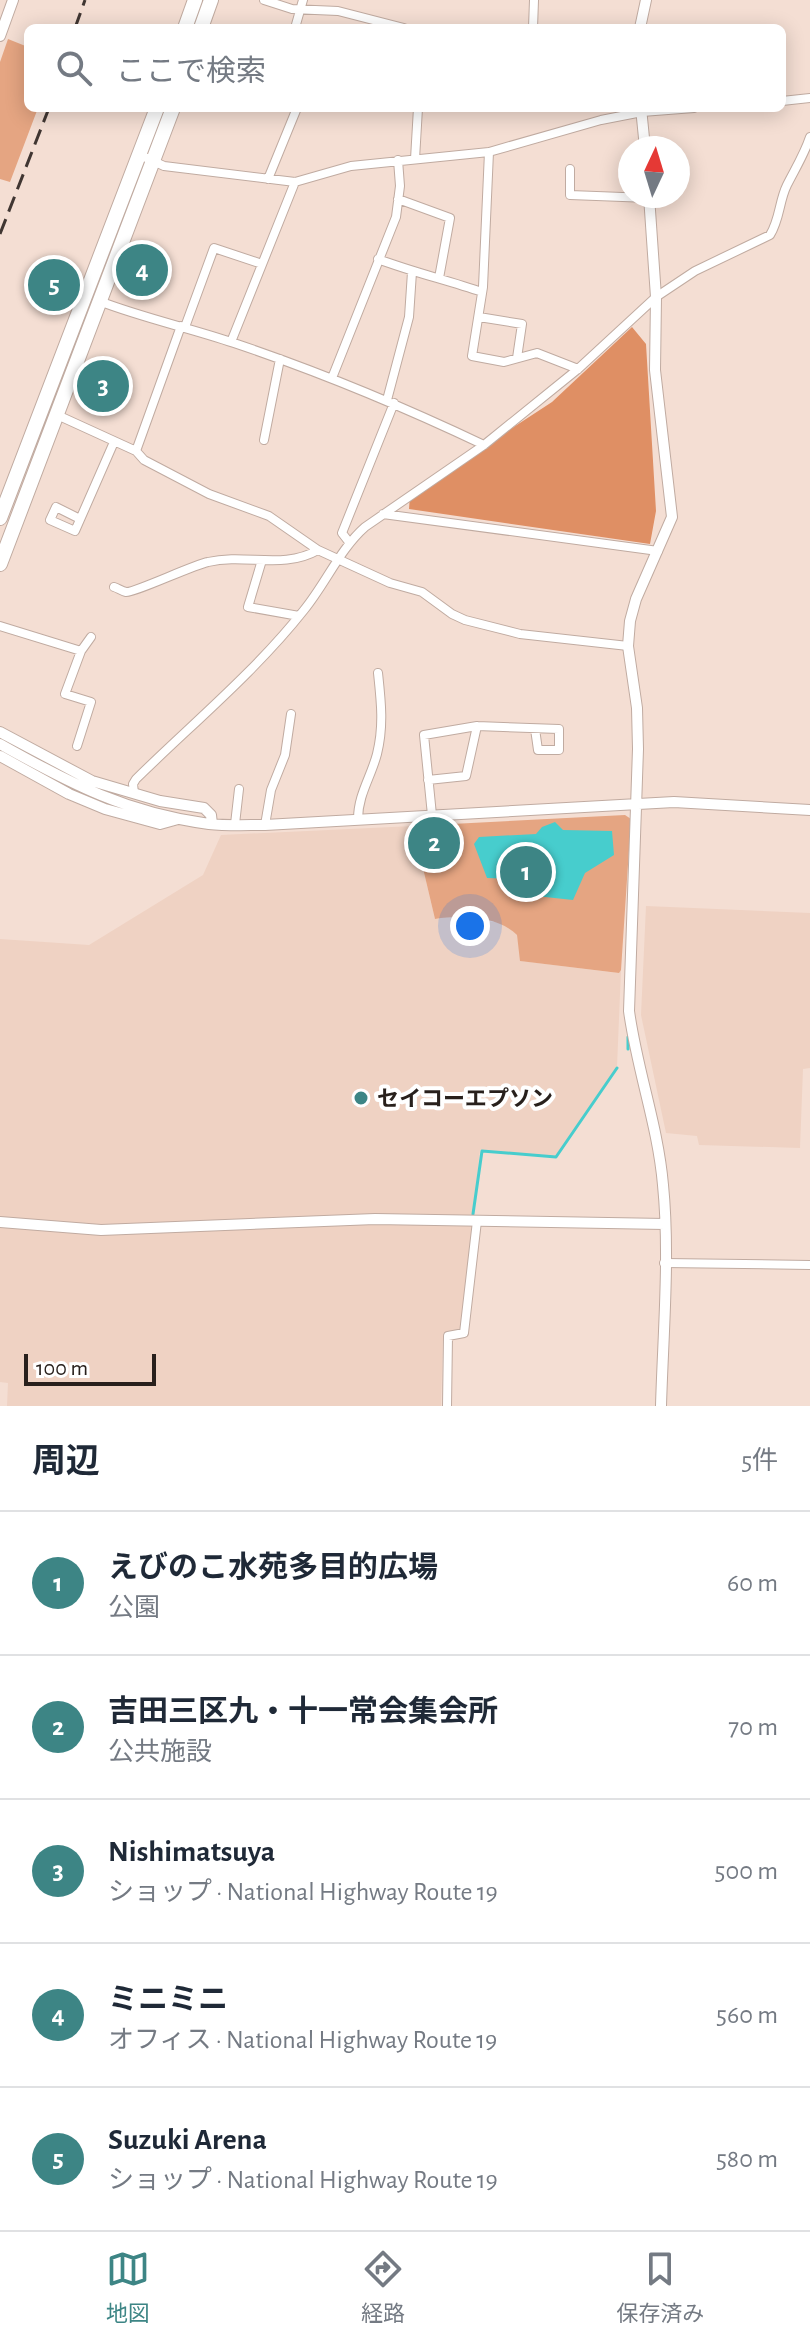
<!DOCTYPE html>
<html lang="ja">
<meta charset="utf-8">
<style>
body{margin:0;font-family:"Alegreya Sans","Noto Sans JP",sans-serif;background:#f6f6f7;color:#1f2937}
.compass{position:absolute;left:618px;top:136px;width:72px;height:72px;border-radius:50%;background:#fff;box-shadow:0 4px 20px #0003;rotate:4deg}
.scale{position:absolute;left:24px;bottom:20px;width:132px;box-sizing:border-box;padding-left:8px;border:4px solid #28201c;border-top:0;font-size:22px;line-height:28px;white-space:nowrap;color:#28201c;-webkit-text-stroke:6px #fff;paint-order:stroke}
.you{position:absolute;left:470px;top:926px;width:28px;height:28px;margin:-20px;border:6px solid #fff;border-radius:50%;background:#1a73e8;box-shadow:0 0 0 12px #1a73e833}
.badge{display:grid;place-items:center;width:52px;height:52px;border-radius:50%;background:#3d8585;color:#fff;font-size:26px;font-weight:700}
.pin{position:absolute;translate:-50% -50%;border:4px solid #fff;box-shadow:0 2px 8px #0006}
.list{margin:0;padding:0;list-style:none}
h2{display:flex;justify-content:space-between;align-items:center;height:104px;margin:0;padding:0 32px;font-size:34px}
h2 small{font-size:26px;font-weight:400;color:#747a83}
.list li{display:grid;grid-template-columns:52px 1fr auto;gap:24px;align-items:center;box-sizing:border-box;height:144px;padding:0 32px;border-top:2px solid #e0e1e3}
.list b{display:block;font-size:30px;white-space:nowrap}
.list p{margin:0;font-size:26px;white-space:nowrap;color:#747a83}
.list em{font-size:26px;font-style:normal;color:#747a83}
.icon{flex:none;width:44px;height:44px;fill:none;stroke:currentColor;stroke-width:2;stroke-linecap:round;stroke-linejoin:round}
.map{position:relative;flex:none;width:810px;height:1406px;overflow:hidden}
.search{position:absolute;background:#fff;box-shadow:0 4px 20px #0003;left:24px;right:24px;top:24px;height:88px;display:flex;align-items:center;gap:20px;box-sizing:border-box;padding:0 28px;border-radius:12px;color:#747a83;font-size:30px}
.sheet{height:824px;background:#fff}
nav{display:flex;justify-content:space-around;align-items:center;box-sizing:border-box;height:112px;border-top:2px solid #e0e1e3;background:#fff;font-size:22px;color:#747a83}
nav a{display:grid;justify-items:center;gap:4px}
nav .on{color:#3d8585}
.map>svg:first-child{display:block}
.built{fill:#efd2c3}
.green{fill:#e5a582}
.forest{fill:#df8f64}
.water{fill:#47cdcd}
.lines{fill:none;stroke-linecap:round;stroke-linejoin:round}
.stream{stroke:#47cdcd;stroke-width:3}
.minor-casing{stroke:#c0aba1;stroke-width:10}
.tertiary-casing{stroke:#c0aba1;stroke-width:12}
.trunk-casing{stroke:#c0aba1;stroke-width:16}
.minor{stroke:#fff;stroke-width:8}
.tertiary{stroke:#fff;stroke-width:10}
.trunk{stroke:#fff;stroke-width:14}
.rail{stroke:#403632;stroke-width:3;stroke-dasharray:16 8;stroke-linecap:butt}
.poi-dot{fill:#3d8585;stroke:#fff;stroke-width:3}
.labels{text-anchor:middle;stroke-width:8;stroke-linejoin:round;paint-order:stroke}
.poi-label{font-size:22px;font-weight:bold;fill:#28201c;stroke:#fff;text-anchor:start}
</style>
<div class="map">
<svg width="810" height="1406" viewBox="0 0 810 1406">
<rect width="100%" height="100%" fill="#f4ded3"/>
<path class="built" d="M413,826L435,919L444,917L504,923L517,935L521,961L618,973L621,970L617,1067L562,1150L556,1157L480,1150L461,1329L443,1333L441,1406H7L8,1383L0,1382V939L89,945L203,875L221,835Z
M646,906L810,913V1068L803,1069L800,1148L699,1145L697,1136L666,1133L641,1015Z"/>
<path class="green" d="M8,39L28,47V108H38L10,182L0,179V62Z
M625,815L631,819L621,970L619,973L520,961L517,935C498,916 461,915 435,919L413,826Z"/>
<path class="forest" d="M632,327L646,344L656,511L650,544L409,509L410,495L552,402Z"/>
<path class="water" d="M555,822L563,830L612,831L614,855L585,873L573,900L536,896L514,879L487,878L474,844L479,837L536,834L542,827Z"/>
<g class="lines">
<path class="stream" d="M628,1049V1037
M473,1214L482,1151L556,1157L617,1068"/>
<defs>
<path id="minor" d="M264,0L292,9L338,11L404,28
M295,28L303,0
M533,28L534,0
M782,101L810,98
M489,152L483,287L472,356L504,362L537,353L578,369
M140,155L164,166L295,182L351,166L489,152L601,120L642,112L694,108
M415,159L418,108
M570,169V195L649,198
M268,179L297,108
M398,199L450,218L439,278
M378,259C412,272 447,280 482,292
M99,301C143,318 190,328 234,343C320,372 402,406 484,445
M479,317L522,324L517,358
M185,327L214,248L262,264
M231,342L295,182
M332,378L396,217L400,186L398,160
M387,400L409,317L412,272
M55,414L136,451L144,460L209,494L269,516L318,550L390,583L422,592L452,614L465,620L520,634L628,646
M264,440L280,359
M136,451L181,326
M383,514L658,551
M80,519L56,507L50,520L75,531L114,442
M349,542L342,533L394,403
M262,560L248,607L299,616
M114,587C118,588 121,591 126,592C134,593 193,565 208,562C246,553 283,570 318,550
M0,626L81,651L91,637
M77,746L91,702L65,694L81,651
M428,780L466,776L477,726
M134,793L133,784L136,779C192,724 255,672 304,610C326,583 340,549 365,527L484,445L578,369L656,297L695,271L770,235C780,219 779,201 787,185C795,169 804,155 810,137
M432,815L424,735L477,726L559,729V750H538L535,729
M358,819C358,795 371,777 377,754C384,726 381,701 378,673
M235,824L239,789
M265,825L271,790L285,755L291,714
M664,1263L810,1265
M447,1406L448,1336L464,1333L477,1221"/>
<path id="tertiary" d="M640,28L646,0
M0,36L13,0
M641,108L645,148
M649,196L656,297L655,370L672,517L636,599L630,621L628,646L637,708L638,749L629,1011C637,1070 658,1126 663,1185C670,1255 663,1335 661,1406
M0,732L92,781L160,801L204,808L211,815L212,824
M0,744C71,784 127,813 209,824C227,826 247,825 265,825L674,802L810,810
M0,756L69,794L105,809L160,824L178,819
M0,1222L101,1230L375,1219L665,1224"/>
<path id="trunk" d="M185,28L195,0
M201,28L211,0
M0,518L157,108
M0,564L173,108"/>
</defs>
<use href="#minor" class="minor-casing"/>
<use href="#tertiary" class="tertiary-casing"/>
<use href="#trunk" class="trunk-casing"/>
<use href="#minor" class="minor"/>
<use href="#tertiary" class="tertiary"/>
<use href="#trunk" class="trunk"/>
<path class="rail" d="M75,28L85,0
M0,234L49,108"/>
</g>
<circle class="poi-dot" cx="361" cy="1098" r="8"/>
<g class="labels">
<g class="poi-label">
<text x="377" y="1106">セイコーエプソン</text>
</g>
</g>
</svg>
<svg class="compass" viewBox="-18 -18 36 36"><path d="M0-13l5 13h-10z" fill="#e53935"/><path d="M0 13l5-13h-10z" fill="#747a83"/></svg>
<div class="scale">100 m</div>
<div class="you"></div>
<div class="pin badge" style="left:526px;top:872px">1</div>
<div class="pin badge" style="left:434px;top:843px">2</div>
<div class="pin badge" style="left:103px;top:386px">3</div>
<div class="pin badge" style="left:142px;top:270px">4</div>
<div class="pin badge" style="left:54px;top:285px">5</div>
<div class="search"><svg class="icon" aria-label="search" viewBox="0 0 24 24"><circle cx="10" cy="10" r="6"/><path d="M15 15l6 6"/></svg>ここで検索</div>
</div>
<section class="sheet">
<h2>周辺<small>5件</small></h2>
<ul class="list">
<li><span class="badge">1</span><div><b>えびのこ水苑多目的広場</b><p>公園</p></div><em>60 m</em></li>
<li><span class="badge">2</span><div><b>吉田三区九・十一常会集会所</b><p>公共施設</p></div><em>70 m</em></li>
<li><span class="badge">3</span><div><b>Nishimatsuya</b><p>ショップ · National Highway Route 19</p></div><em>500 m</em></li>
<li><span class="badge">4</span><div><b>ミニミニ</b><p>オフィス · National Highway Route 19</p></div><em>560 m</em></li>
<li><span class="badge">5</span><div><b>Suzuki Arena</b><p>ショップ · National Highway Route 19</p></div><em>580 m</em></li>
</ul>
</section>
<nav>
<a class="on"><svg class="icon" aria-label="map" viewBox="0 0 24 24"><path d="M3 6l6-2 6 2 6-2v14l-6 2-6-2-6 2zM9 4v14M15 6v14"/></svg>地図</a>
<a><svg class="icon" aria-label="directions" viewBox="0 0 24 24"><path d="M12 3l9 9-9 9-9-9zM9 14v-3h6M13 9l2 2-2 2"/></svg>経路</a>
<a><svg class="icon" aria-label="saved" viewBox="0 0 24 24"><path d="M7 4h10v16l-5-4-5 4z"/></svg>保存済み</a>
</nav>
